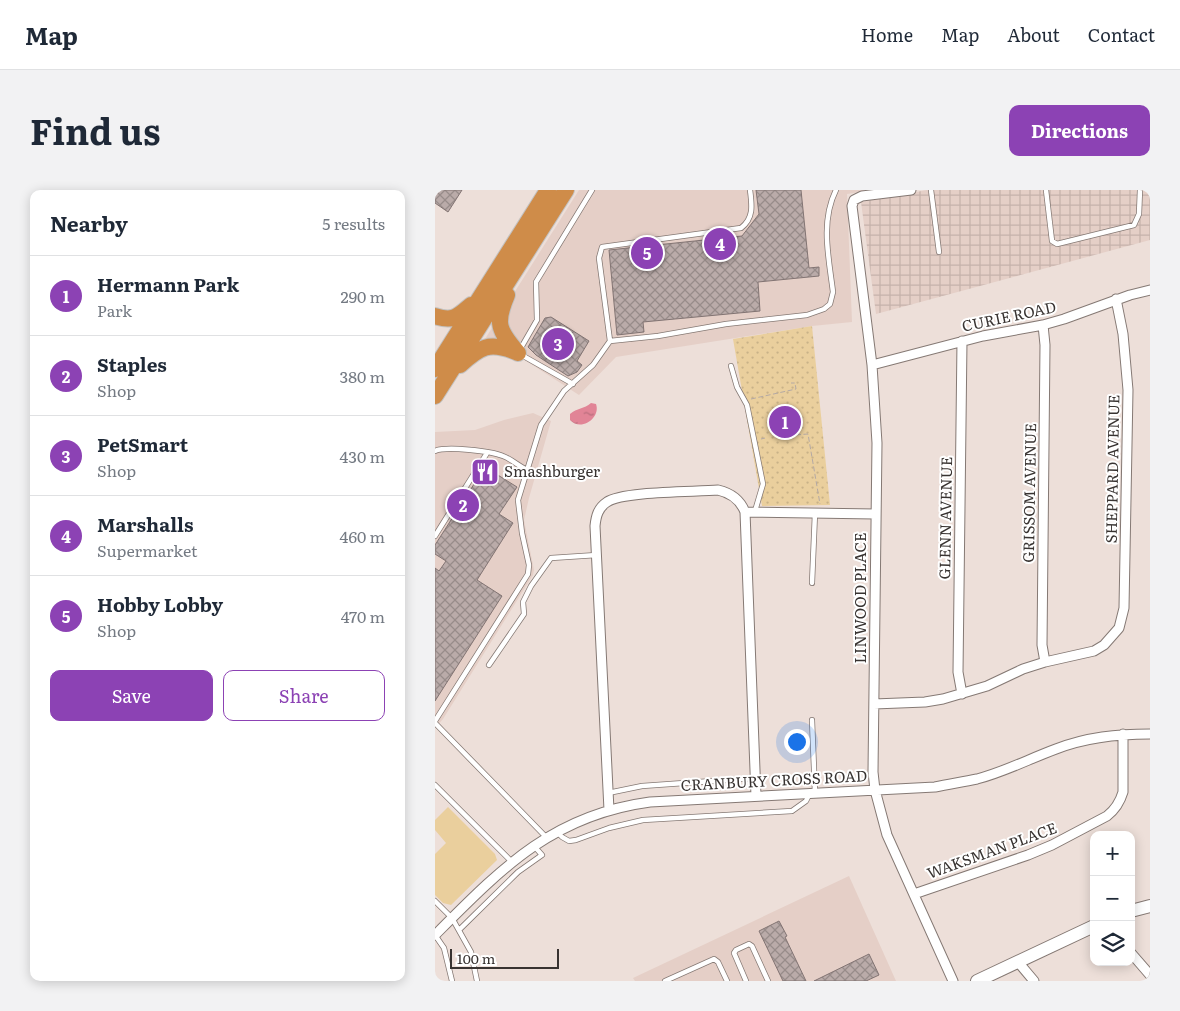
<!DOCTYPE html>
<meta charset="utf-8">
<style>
body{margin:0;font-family:Literata,serif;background:#f2f2f3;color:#1f2937}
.controls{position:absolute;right:15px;bottom:15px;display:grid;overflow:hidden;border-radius:10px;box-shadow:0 2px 12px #0003}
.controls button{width:45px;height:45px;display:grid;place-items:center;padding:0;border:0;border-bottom:1px solid #e0e1e3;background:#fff;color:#1f2937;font:25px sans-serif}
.scale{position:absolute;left:15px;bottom:12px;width:109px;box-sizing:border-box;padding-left:5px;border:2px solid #383331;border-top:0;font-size:14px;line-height:18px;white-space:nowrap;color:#383331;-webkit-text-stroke:4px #fff;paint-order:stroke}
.you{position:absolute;left:361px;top:551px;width:18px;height:18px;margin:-12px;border:4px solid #fff;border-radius:50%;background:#1a73e8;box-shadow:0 0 0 8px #1a73e833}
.badge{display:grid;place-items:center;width:32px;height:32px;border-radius:50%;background:#8c42b4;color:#fff;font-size:16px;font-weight:700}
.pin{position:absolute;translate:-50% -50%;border:2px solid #fff;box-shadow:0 1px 5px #0006}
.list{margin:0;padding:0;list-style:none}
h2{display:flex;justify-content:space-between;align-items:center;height:65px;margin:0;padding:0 20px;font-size:21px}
h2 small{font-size:16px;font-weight:400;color:#747a83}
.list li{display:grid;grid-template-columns:32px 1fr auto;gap:15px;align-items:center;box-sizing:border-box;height:80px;padding:0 20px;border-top:1px solid #e0e1e3}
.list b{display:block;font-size:19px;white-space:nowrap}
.list p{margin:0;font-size:16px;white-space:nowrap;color:#747a83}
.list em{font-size:16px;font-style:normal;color:#747a83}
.actions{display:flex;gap:10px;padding:15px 20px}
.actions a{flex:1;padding:11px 0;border:1px solid #8c42b4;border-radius:10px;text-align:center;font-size:18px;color:#8c42b4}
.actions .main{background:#8c42b4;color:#fff}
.icon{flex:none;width:28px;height:28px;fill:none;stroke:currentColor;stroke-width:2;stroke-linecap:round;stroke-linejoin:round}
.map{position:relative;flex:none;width:715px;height:791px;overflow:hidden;border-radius:10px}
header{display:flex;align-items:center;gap:30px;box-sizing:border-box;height:70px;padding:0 25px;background:#fff;border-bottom:1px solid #e0e1e3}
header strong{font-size:24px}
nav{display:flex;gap:28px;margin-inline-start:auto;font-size:18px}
.intro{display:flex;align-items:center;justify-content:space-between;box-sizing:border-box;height:120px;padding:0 30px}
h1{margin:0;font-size:35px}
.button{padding:12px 22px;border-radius:10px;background:#8c42b4;color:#fff;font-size:18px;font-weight:700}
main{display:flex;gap:30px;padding:0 30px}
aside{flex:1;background:#fff;border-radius:10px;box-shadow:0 2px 12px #0003}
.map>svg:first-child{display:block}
.built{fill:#e5cfc7}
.industrial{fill:url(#industrial-grid)}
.grass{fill:#eacf9d}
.park{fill:url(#park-dots)}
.water{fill:url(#water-ripples)}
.building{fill:url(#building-cross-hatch);stroke:#827473}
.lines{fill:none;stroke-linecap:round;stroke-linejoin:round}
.lane-casing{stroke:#857974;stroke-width:6}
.street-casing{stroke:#857974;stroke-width:11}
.secondary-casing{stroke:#857974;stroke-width:14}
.highway-casing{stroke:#c3c2c1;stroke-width:18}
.path{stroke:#b4a9a4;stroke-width:1;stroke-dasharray:5 2.5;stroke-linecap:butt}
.lane{stroke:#fff;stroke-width:4.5}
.street{stroke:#fff;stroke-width:9}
.secondary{stroke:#fff;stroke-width:12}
.highway{stroke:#cf8c49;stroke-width:16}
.labels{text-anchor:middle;stroke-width:4;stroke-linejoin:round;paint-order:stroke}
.street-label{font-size:15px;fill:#383331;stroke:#fff}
.poi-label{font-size:15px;fill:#383331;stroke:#fff;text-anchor:start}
</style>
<header>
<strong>Map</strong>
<nav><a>Home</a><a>Map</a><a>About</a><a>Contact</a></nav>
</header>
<div class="intro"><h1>Find us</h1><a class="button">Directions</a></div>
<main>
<aside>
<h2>Nearby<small>5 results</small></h2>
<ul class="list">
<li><span class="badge">1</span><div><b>Hermann Park</b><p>Park</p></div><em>290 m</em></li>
<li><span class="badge">2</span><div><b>Staples</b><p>Shop</p></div><em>380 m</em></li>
<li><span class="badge">3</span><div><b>PetSmart</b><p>Shop</p></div><em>430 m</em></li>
<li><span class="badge">4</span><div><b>Marshalls</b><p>Supermarket</p></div><em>460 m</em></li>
<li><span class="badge">5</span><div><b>Hobby Lobby</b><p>Shop</p></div><em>470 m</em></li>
</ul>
<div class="actions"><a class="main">Save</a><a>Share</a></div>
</aside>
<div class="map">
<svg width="715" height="791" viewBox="0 0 715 791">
<defs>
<pattern id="industrial-grid" width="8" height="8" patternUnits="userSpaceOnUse" patternTransform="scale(1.25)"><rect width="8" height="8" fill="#e5cfc7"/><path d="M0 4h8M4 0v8" fill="none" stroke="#c5b2ab"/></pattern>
<pattern id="park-dots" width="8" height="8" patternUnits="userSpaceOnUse" patternTransform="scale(1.25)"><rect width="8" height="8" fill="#eacf9d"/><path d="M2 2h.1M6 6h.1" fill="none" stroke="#c9b288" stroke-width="1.8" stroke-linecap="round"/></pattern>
<pattern id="water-ripples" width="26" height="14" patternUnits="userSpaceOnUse" patternTransform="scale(1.25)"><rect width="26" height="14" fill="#e18496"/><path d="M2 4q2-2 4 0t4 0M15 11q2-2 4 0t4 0" fill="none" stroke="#b76d7b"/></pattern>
<pattern id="building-cross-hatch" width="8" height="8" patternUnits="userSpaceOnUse" patternTransform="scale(1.25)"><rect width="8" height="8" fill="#baaba9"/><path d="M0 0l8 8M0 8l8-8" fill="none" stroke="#988c8a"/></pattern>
</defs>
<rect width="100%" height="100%" fill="#eddfd9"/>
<path class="built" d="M144,0H438L412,4L417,132L377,136L181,167L144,205L79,163L59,160L38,168Z
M98,223L116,231L94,308L89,330L99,380L98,385L8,529L0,538V242L40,240L69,230Z
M414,686L461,791H200L198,788Z"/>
<path class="industrial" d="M492,0H715V50L441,124L426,12Z"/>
<path class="grass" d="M13,617L60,664L62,670L16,715L8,713L0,705V664L11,653L0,640V630Z"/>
<path class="park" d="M377,136L395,315L327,316L298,149Z"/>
<path class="water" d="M156,213L161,214C166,228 146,242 135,230V224C142,218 149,219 156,213Z"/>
<path class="building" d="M0,0H27L13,22L0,13Z
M321,0H366L374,78L384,77V86L323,92L325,121L208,132L209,142L182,145L174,60L307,46L324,24Z
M116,127L154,151L142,171L147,175L142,182L133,186L101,165L93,157L110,128Z
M50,277L82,297L64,324L78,333L42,390L67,406L0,511V378L4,381L11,371L0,364V355Z
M344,731L352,746L350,747L371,791H348L324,741Z
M434,764L444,785L431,791H379Z"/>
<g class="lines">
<defs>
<path id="lane" d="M496,0L504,62
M611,0L617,51L622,54L699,35L704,24L705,0
M175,151L164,68L167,57L306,38C319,28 317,15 315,0
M296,176L302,197L312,215L328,294L320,321
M138,194L83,163L102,130L101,92L157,0
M0,261C11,256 56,261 68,266C76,269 84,276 92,280
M0,346L52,263
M377,393L380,323
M54,475L89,424L88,412L96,396L116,368L162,365
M377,530L380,603
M0,531L93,384L94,375L87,343L83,310L106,235L129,201L158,175L175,151L223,146L291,134L372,125L389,119L395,114L398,102C394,69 385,32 401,0
M0,533L111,647
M0,595L77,672
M173,603L207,596L320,588
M122,642L127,647L134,651L141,650L174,638L208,630L357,621L371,611L375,603
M0,711L17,728L36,762L42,791
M24,740L83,682L107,665L99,656
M0,745L9,758L17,791
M230,791L279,769L283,772L292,791
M311,791L299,763L301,760L314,754L317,756L333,791"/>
<path id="street" d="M476,0L427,6L419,10L417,16L437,175L442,253L438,582L440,600L452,645L518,791
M608,135L610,155L607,455L610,472
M437,175L548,146L608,135L629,129L695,105L715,100
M310,322L440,324
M527,504L523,482L527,151
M439,514L490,512L508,509L552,496L588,479L610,472L659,461L669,455L684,438L689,418L693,200L688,144L681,109
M174,620L160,336C161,326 163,318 172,312C187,301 260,302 283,300C296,303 305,309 310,322L321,606
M479,704L593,665L617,655L672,626C681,619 685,612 688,602V544
M0,745C66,679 117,625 215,612L500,597C514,594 528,592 542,589C569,582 594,569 621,559C652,547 682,544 715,544
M696,763L715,785
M583,772L599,791"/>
<path id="secondary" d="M696,721L715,716
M542,791L659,736"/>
<path id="highway" d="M72,105C60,133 63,140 83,163
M0,126C18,132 22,127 36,115
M25,175C45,157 54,151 81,162
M0,179L113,0
M0,206L131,0"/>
</defs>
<use href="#lane" class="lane-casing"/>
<use href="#street" class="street-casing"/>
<use href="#secondary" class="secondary-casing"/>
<use href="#highway" class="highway-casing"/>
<path class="path" d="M316,209L361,199L360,193H356
M346,246L373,244L385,314
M326,249L330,248"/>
<use href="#lane" class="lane"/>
<use href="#street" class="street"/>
<use href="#secondary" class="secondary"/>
<use href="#highway" class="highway"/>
</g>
<defs>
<symbol id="restaurant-square" viewBox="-11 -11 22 22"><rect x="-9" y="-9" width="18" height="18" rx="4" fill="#8c42b4" stroke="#fff"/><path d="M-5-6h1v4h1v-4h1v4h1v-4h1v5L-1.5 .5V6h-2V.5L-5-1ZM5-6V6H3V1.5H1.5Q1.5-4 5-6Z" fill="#fff"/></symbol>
</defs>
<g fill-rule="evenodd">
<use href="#restaurant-square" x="34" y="266" width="32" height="32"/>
</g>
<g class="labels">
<g class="street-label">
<text transform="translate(574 127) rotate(-12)" y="5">CURIE ROAD</text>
<text transform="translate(678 279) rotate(-89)" y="5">SHEPPARD AVENUE</text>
<text transform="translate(595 303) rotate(-89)" y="5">GRISSOM AVENUE</text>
<text transform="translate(511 328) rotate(-89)" y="5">GLENN AVENUE</text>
<text transform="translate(426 408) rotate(-90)" y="5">LINWOOD PLACE</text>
<text transform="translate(339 591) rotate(-3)" y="5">CRANBURY CROSS ROAD</text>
<text transform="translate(557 661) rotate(-20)" y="5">WAKSMAN PLACE</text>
</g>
<g class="poi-label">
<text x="69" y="287">Smashburger</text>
</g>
</g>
</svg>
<div class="controls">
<button>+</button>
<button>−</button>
<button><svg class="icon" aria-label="layers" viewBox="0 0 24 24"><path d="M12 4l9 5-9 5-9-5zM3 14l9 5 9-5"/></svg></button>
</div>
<div class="scale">100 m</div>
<div class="you"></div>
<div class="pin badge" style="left:350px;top:232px">1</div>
<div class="pin badge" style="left:28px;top:315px">2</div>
<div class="pin badge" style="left:123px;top:154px">3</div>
<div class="pin badge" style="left:285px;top:54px">4</div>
<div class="pin badge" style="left:212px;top:63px">5</div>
</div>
</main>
